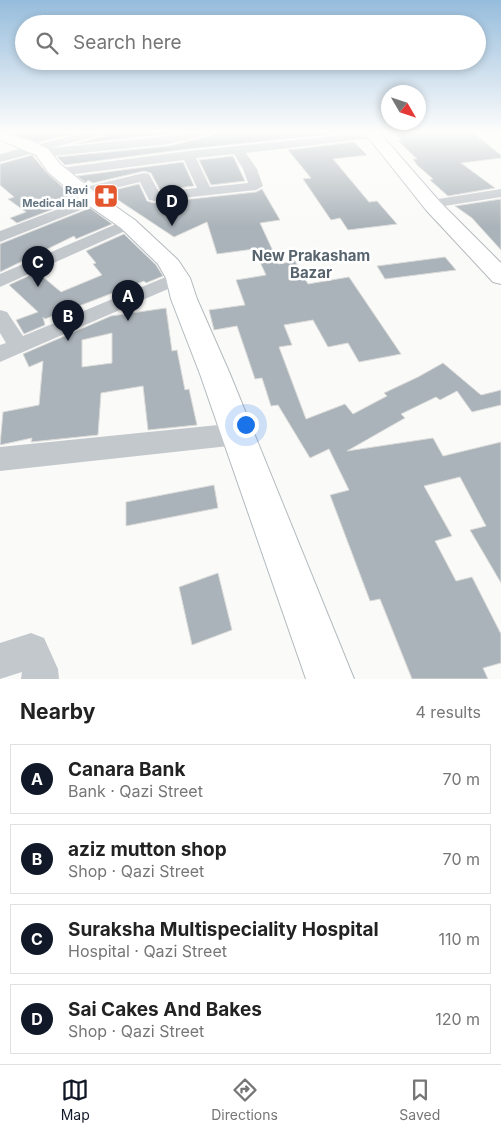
<!DOCTYPE html>
<meta charset="utf-8">
<style>
body{margin:0;font-family:Inter,sans-serif;background:#f2f2f2;color:#222}
.compass{position:absolute;left:381px;top:85px;width:45px;height:45px;border-radius:50%;background:#fff;box-shadow:0 2px 8px #0003;rotate:129deg}
.you{position:absolute;left:245px;top:424px;width:18px;height:18px;margin:-12px;border:4px solid #fff;border-radius:50%;background:#1a73e8;box-shadow:0 0 0 8px #1a73e833}
.badge{display:grid;place-items:center;width:32px;height:32px;border-radius:50%;background:#111827;color:#fff;font-size:16px;font-weight:700}
.pin{position:absolute;translate:-50% -41px;filter:drop-shadow(0 1px 2px #0008)}
.pin::after{content:'';position:absolute;top:26px;width:18px;height:15px;background:inherit;clip-path:polygon(0 0,100% 0,50% 100%)}
.list{margin:0;padding:0;list-style:none}
h2{display:flex;justify-content:space-between;align-items:center;height:65px;margin:0;padding:0 20px;font-size:21px}
h2 small{font-size:16px;font-weight:400;color:#767676}
.list li{display:grid;grid-template-columns:32px 1fr auto;gap:15px;align-items:center;box-sizing:border-box;height:70px;margin:0 10px 10px;padding:0 10px;border:1px solid #e0e0e0;border-radius:0px}
.list b{display:block;font-size:19px;white-space:nowrap}
.list p{margin:0;font-size:16px;white-space:nowrap;color:#767676}
.list em{font-size:16px;font-style:normal;color:#767676}
.icon{flex:none;width:28px;height:28px;fill:none;stroke:currentColor;stroke-width:2;stroke-linecap:round;stroke-linejoin:round}
.map{position:relative;flex:none;width:501px;height:679px;overflow:hidden}
.search{position:absolute;background:#fff;box-shadow:0 2px 8px #0003;left:15px;right:15px;top:15px;height:55px;display:flex;align-items:center;gap:12px;box-sizing:border-box;padding:0 18px;border-radius:28px;color:#767676;font-size:19px}
.sheet{height:385px;background:#fff}
nav{display:flex;justify-content:space-around;align-items:center;box-sizing:border-box;height:70px;border-top:1px solid #e0e0e0;background:#fff;font-size:14px;color:#767676}
nav a{display:grid;justify-items:center;gap:2px}
nav .on{color:#111827}
.map>svg:first-child{display:block}
.building{fill:#aab3b9;stroke:#dcdcda;fill-rule:evenodd}
.lines{fill:none;stroke-linecap:round;stroke-linejoin:round}
.secondary-casing{stroke:#b3babf;stroke-width:2}
.highway-casing{stroke:#b4b9bd;stroke-width:2}
.street{fill:#c3c8cc;fill-rule:evenodd}
.secondary{fill:#fff;fill-rule:evenodd}
.highway{fill:#fff;fill-rule:evenodd}
.labels{text-anchor:middle;stroke-width:5;stroke-linejoin:round;paint-order:stroke}
.far-poi-label{font-size:11px;font-weight:bold;fill:#657683;stroke:#fff;text-anchor:end}
.neighbourhood-label{font-size:15px;font-weight:bold;fill:#57646e;stroke:#fff}
</style>
<div class="map">
<svg width="501" height="679" viewBox="0 0 501 679">
<rect width="100%" height="100%" fill="#fafaf8"/>
<path class="building" d="M6,132H81L39,142Z
M108,132H183L75,144L104,136Z
M215,132H327L333,134L188,149L65,165L57,157L169,146L211,136Z
M425,132H436L438,134L472,132L501,155V158L461,163L495,188L448,196L430,180L433,179L417,165L413,159H417L398,141H402L395,134Z
M354,142L367,155L333,159L369,202L377,201L397,224L348,230L340,218L331,220L303,179L311,178L288,150Z
M32,155L47,173L77,200L17,223L10,218L26,212L8,199L14,197L0,185V164Z
M233,156L245,181L211,185L199,160Z
M183,162L194,186L160,190L151,173L144,171L93,183L88,180L86,183L77,176Z
M139,184L147,201L154,203L256,192L262,189L280,220L260,223L279,264L295,261L308,284L349,277L401,354L359,362L348,343L328,347L313,320L284,325L292,345L279,347L306,419L345,404L353,414L387,396L384,393L418,377L443,363L481,395L501,390V405L472,412L457,391L440,400L436,397L401,414L405,418L347,451L433,438L443,456L501,442V583L470,530L486,526L460,477L424,486L452,536L435,541L456,581L472,577L501,634V663L483,668L488,679H412L380,599L370,601L330,495L349,490L329,449L310,458L278,405L271,406L262,378L255,379L237,326L214,330L209,310L245,305L236,280L266,275L254,249L217,254L207,222L174,237L106,192Z
M501,199V250L472,218L455,206Z
M90,208L112,224L76,239L74,236L0,272V244Z
M124,234L156,265L163,276L146,283L144,281L45,319L43,317L45,325L24,334L16,320L38,312L9,285L37,272L61,292L102,275L93,264L96,263L86,251Z
M445,257L456,270L385,279L377,266Z
M166,308L172,351L177,350L185,390L189,389L197,425L148,430L143,386L101,393L98,435L31,442L32,438L0,445L3,412L39,405L43,361L29,367L23,354L111,316ZM112,333V363L82,367V340Z
M214,485L218,508L126,526V502Z
M218,573L232,630L192,645L179,587Z"/>
<g class="lines">
<defs>
<path id="secondary" d="M0,132L32,141L48,149L60,164L92,190L135,220L178,260L190,278L197,299L230,374L354,679H306L200,374L171,299L166,278L158,264L121,228L78,198L48,172L36,155L0,140Z"/>
<path id="highway" d="M364,132H379L440,202L501,263V284L493,282L426,210Z"/>
</defs>
<use href="#secondary" class="secondary-casing"/>
<use href="#highway" class="highway-casing"/>
<path class="street" d="M88,132H106L104,134L51,148L169,136L192,132H213L211,134L169,144L43,157L39,156L37,152L0,162V154Z
M371,132L377,133L379,135L373,138L246,153L257,169L263,186L256,190L154,201L149,200L140,182L82,196L77,195L75,192L77,189L144,173L149,174L159,192L197,188L184,160L60,176L53,172L60,168L188,151ZM234,154L243,169L248,183L210,187L196,158Z
M501,189V197L438,207L433,206L431,203L433,200L438,199Z
M93,196L98,197L100,200L98,203L0,242V231Z
M128,219L134,221L136,224L134,227L0,287V274Z
M178,272L184,274L187,278L184,282L0,362V345L6,343L0,333V310L7,312L23,336Z
M238,423L247,426L251,434L247,442L238,445L0,471V447Z
M31,633L44,638L58,669L59,679H21L22,672L0,679V643Z"/>
<use href="#secondary" class="secondary"/>
<use href="#highway" class="highway"/>
</g>
<linearGradient id="sky" x2="0" y2="1"><stop stop-color="#96bcdc"/><stop offset="0.58" stop-color="#fdfdfc"/><stop offset="1" stop-color="#fdfdfc" stop-opacity="0"/></linearGradient>
<rect width="501" height="227" fill="url(#sky)"/>
<defs>
<symbol id="pharmacy-square" viewBox="-11 -11 22 22"><rect x="-9" y="-9" width="18" height="18" rx="4" fill="#e4572e" stroke="#fff"/><path d="M-2-6h4v4h4v4h-4v4h-4v-4h-4v-4h4Z" fill="#fff"/></symbol>
</defs>
<g fill-rule="evenodd">
<use href="#pharmacy-square" x="92" y="182" width="28" height="28"/>
</g>
<g class="labels">
<g class="far-poi-label">
<text x="88" y="194">Ravi<tspan x="88" dy="13">Medical Hall</tspan></text>
</g>
<g class="neighbourhood-label">
<text x="311" y="261">New Prakasham<tspan x="311" dy="17">Bazar</tspan></text>
</g>
</g>
</svg>
<svg class="compass" viewBox="-18 -18 36 36"><path d="M0-13l5 13h-10z" fill="#e53935"/><path d="M0 13l5-13h-10z" fill="#767676"/></svg>
<div class="you"></div>
<div class="pin badge" style="left:128px;top:321px">A</div>
<div class="pin badge" style="left:68px;top:341px">B</div>
<div class="pin badge" style="left:38px;top:287px">C</div>
<div class="pin badge" style="left:172px;top:226px">D</div>
<div class="search"><svg class="icon" aria-label="search" viewBox="0 0 24 24"><circle cx="10" cy="10" r="6"/><path d="M15 15l6 6"/></svg>Search here</div>
</div>
<section class="sheet">
<h2>Nearby<small>4 results</small></h2>
<ul class="list">
<li><span class="badge">A</span><div><b>Canara Bank</b><p>Bank · Qazi Street</p></div><em>70 m</em></li>
<li><span class="badge">B</span><div><b>aziz mutton shop</b><p>Shop · Qazi Street</p></div><em>70 m</em></li>
<li><span class="badge">C</span><div><b>Suraksha Multispeciality Hospital</b><p>Hospital · Qazi Street</p></div><em>110 m</em></li>
<li><span class="badge">D</span><div><b>Sai Cakes And Bakes</b><p>Shop · Qazi Street</p></div><em>120 m</em></li>
</ul>
</section>
<nav>
<a class="on"><svg class="icon" aria-label="map" viewBox="0 0 24 24"><path d="M3 6l6-2 6 2 6-2v14l-6 2-6-2-6 2zM9 4v14M15 6v14"/></svg>Map</a>
<a><svg class="icon" aria-label="directions" viewBox="0 0 24 24"><path d="M12 3l9 9-9 9-9-9zM9 14v-3h6M13 9l2 2-2 2"/></svg>Directions</a>
<a><svg class="icon" aria-label="saved" viewBox="0 0 24 24"><path d="M7 4h10v16l-5-4-5 4z"/></svg>Saved</a>
</nav>
